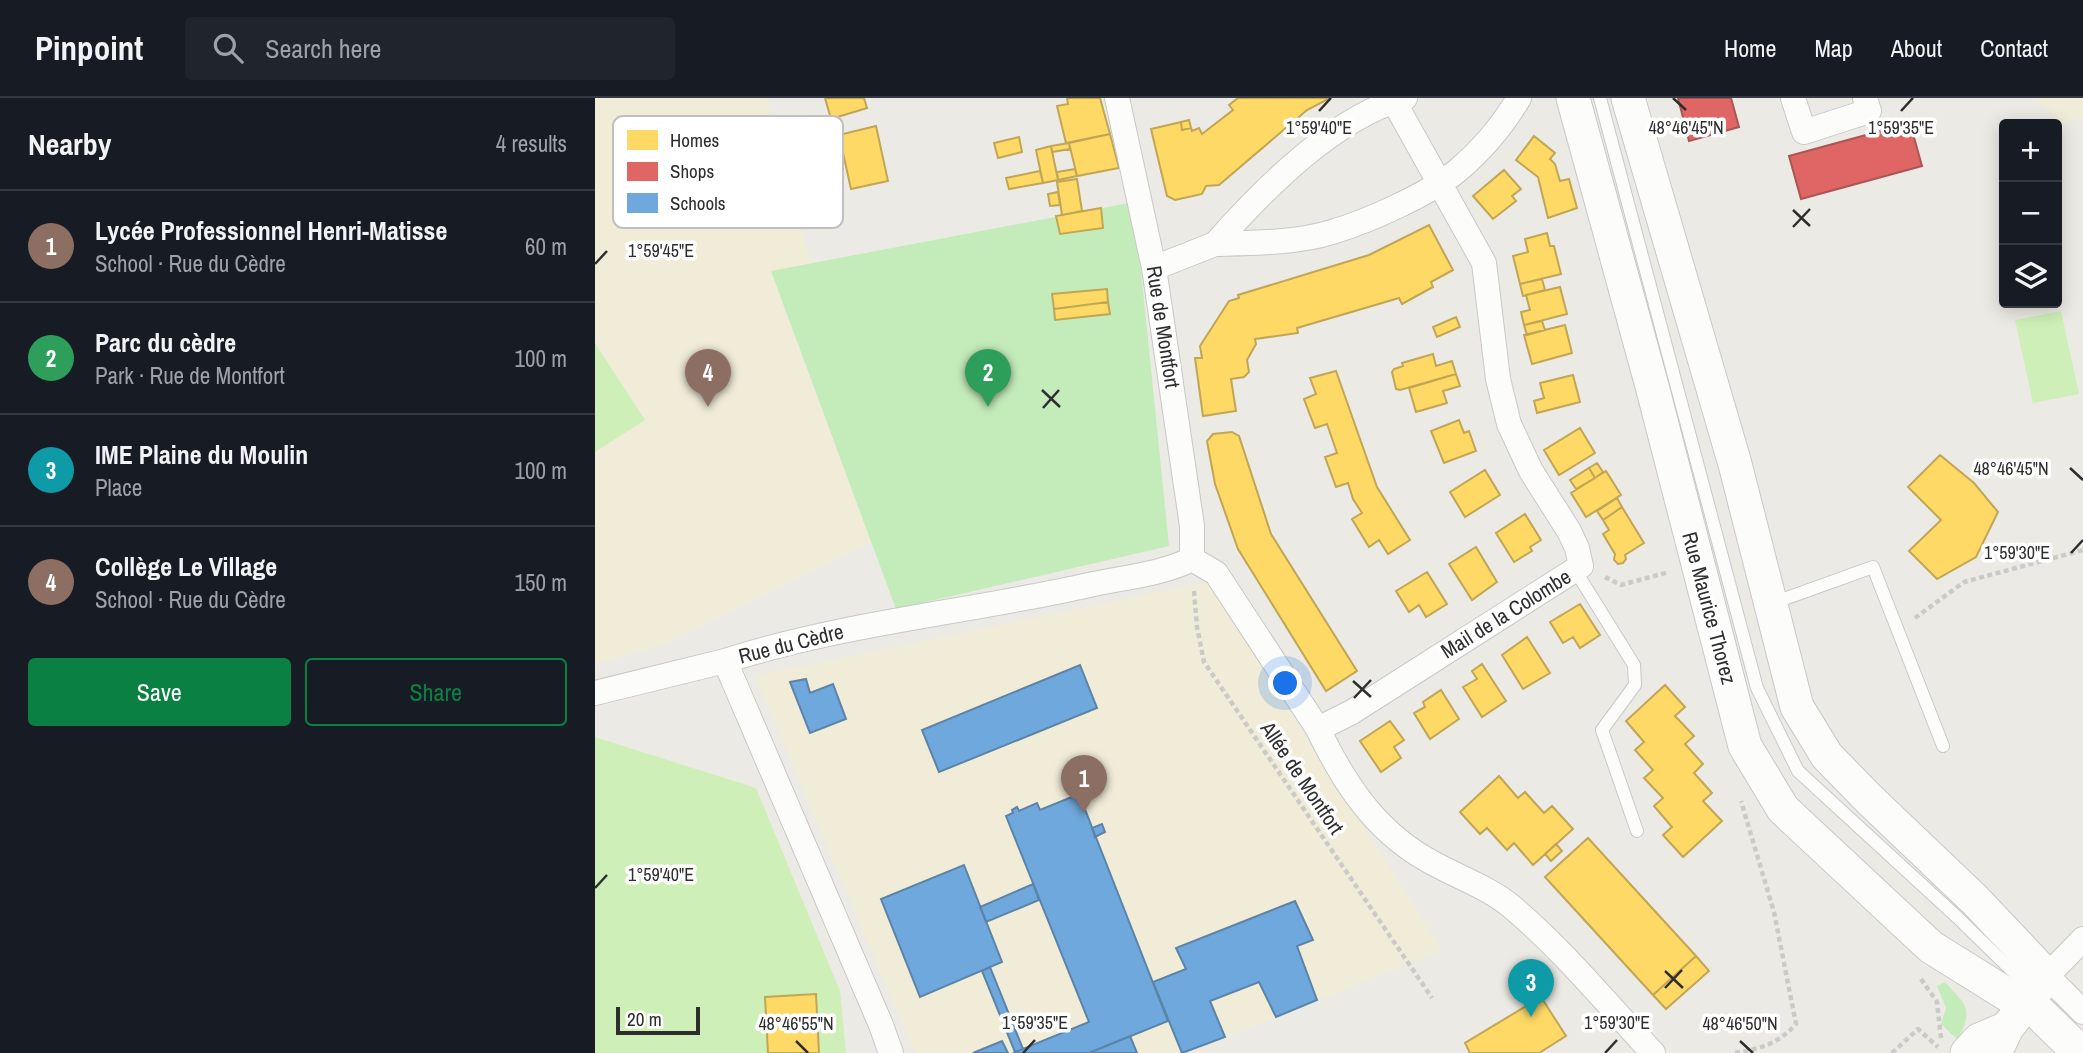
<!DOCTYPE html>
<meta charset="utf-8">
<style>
body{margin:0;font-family:"Archivo Narrow",sans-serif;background:#20242c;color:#f1f3f6}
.controls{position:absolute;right:21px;top:21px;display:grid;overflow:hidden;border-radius:7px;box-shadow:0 4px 18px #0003}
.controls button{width:63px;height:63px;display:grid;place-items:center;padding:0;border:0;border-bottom:2px solid #363941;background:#171b24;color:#f1f3f6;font:35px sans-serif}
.scale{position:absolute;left:21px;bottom:18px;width:84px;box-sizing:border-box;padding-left:7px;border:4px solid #2e2e2e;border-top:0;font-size:19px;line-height:24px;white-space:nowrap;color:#2e2e2e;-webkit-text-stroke:5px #fff;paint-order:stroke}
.you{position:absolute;left:691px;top:586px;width:24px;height:24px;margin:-18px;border:5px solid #fff;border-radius:50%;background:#1a73e8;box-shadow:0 0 0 10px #1a73e833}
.badge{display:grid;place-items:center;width:46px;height:46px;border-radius:50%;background:#0b8043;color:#fff;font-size:23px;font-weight:700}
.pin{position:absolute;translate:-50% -58px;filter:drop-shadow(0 2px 4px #0008)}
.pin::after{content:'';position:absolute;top:37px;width:24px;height:21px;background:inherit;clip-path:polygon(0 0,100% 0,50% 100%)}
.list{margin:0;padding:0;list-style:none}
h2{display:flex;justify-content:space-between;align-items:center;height:91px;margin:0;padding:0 28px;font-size:30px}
h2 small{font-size:23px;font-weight:400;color:#9ea1a6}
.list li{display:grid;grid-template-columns:46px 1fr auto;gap:21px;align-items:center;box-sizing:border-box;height:112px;padding:0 28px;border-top:2px solid #363941}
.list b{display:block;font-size:26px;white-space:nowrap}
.list p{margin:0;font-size:23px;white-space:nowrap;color:#9ea1a6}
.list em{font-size:23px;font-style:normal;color:#9ea1a6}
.actions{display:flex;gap:14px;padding:21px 28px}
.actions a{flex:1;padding:16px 0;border:2px solid #0b8043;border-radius:7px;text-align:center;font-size:24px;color:#0b8043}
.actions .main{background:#0b8043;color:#fff}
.icon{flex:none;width:38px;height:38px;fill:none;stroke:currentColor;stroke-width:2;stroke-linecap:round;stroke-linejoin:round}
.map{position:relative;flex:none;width:1488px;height:955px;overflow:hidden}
header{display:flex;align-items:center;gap:42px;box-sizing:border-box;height:98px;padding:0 35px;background:#171b24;border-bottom:2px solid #363941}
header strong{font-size:33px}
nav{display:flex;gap:38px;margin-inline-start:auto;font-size:24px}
.search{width:490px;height:63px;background:#20242c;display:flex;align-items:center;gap:18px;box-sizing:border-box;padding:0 24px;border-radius:7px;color:#9ea1a6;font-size:26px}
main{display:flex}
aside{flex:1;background:#171b24}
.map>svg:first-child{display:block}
.education{fill:#f0ecd8}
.green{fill:#c4ebba}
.pitch{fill:#ceefb7}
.homes{fill:#ffd966;stroke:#c0a655;stroke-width:2}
.shops{fill:#e06666;stroke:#ab5555;stroke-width:2}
.schools{fill:#6fa8dc;stroke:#5c83a8;stroke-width:2}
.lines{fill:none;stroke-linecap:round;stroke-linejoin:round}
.service-casing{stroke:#c9c8c9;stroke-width:14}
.minor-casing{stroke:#c9c8c9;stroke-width:26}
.secondary-casing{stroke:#c9c8c9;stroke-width:35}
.path{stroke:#cacac9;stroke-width:4.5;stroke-dasharray:5 3.5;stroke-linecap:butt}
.service{stroke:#fcfcfb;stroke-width:12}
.minor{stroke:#fcfcfb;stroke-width:24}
.secondary{stroke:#fcfcfb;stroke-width:33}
.ticks{fill:none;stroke:#2e2e2e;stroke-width:2.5}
.labels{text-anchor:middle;stroke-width:7;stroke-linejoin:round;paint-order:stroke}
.street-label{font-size:21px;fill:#2e2e2e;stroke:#fff}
.key{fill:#fff;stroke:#c0c0c0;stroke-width:2}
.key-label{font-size:19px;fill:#2e2e2e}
.ticks-label{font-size:18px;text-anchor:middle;fill:#2e2e2e;stroke:#fff;stroke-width:7;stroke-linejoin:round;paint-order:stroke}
</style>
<header>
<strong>Pinpoint</strong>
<div class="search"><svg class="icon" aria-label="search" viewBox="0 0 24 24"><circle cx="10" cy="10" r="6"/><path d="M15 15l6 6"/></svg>Search here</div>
<nav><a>Home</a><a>Map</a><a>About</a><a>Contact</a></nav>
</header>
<main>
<aside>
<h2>Nearby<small>4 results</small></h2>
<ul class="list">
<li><span class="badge" style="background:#8d6e63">1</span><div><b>Lycée Professionnel Henri-Matisse</b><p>School · Rue du Cèdre</p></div><em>60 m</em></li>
<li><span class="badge" style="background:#2e9e5b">2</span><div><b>Parc du cèdre</b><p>Park · Rue de Montfort</p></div><em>100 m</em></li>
<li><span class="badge" style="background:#0f9aa8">3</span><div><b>IME Plaine du Moulin</b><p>Place</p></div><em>100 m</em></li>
<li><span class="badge" style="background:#8d6e63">4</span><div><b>Collège Le Village</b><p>School · Rue du Cèdre</p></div><em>150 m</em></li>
</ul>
<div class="actions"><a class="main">Save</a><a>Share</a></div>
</aside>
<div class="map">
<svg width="1488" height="955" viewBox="0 0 1488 955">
<rect width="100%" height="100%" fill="#eceae4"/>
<path class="education" d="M0,0H172L216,166L176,174L276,444L68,547L0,566Z
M1441,0H1488V20L1467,25Z
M613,484L847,852L592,955H320L160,578Z"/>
<path class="green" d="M539,104L574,448L301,511L176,173Z
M1350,884C1373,909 1378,910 1363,942L1346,926L1351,910L1342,888Z"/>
<path class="pitch" d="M1466,213L1484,296L1438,305L1420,222Z
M0,245L50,322L0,354Z
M0,639L161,690L245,893L251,955H0Z"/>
<path class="homes" d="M230,0H269L272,10L236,21Z
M472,0H505L515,36L471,45L462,8L473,6Z
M643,0H735L712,12L624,87L611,88L607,96L580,102L572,98L556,31L586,24L587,32L596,30L597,33L604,30L607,36L638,12L634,7Z
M594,22L596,30L587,32L586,24Z
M281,28L293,83L256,91L244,37Z
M515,36L524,70L482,78L474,45Z
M939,38L960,55L955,61L960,66L965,83L974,81L982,110L953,120L943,79L921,62Z
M424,39L427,54L403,60L399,45Z
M474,45L475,51L457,54L456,48Z
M456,48L463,82L448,85L441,52Z
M480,71L482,78L463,82L462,74Z
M909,72L926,91L917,98L921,103L898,121L878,98Z
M445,73L448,85L414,91L411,80Z
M482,81L487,113L467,117L462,84Z
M463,94L465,107L455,108L453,96Z
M506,110L508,130L465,136L461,118Z
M834,127L858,172L836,184L838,189L807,206L804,200L702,230L703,235L660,241L661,246L652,262L654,274L649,279L636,281L641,313L608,318L600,260H607L605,248L634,203L644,200L643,197L774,157Z
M952,135L955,148H959L966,176L925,186L918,158L933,154L930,141Z
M947,181L950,192L928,198L925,186Z
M965,189L972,216L929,227L926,214L935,212L931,197Z
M512,191L513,204L459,211L457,196Z
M513,204L515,216L460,222L459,211Z
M861,219L865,229L842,239L838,229Z
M947,223L950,232L932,237L929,227Z
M970,227L977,255L937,266L929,237Z
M838,256L841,268L857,263L861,276L805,292L801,291L797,274L799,271L808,268L807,265Z
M741,273L782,389L815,442L793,456L784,442L774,449L757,421L767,415L758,401L753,385L741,389L730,359L742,355L732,326L720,330L709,301L721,296L715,280Z
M861,276L865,288L848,293L852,305L821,314L814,290Z
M978,277L985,304L942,315L939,303L949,300L945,285Z
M864,322L869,335L874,333L881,353L849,365L836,333Z
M985,330L1000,355L964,377L949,352Z
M637,334L644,338L676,436L762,573L731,593L643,451L620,386L612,343L618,336Z
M1345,357L1379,385L1403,414L1381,459L1342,481L1314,453L1346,422L1313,389Z
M1002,365L1008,374L1000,380L994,370Z
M994,370L1000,380L981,391L975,382Z
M890,372L905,397L870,419L855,394Z
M1011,373L1026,397L991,419L976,395Z
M1022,400L1027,409L1008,422L1002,413Z
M1027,409L1049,445L1030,457L1031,461L1028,465L1023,466L1019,462L1020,456L1008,436L1014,432L1008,422Z
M930,416L946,442L935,449L937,453L919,464L901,435Z
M881,449L902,484L877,502L854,466Z
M832,474L852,506L831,519L824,507L814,514L801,493Z
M985,506L1005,537L985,550L978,539L968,545L955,524Z
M932,539L955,575L928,591L907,557Z
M887,566L911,603L887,619L868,589L882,581L877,573Z
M1070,587L1090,609L1080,618L1099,638L1090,646L1108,666L1099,675L1117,695L1108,703L1127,723L1088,759L1068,737L1077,729L1059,708L1068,700L1049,680L1058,672L1040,652L1049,644L1031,623Z
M846,592L864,621L835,641L819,615L830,609L828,604Z
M795,623L809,642L799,649L806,660L786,674L765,643Z
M904,678L923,700L930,694L949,715L957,708L978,731L938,767L919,745L912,752L892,730L885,736L865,714Z
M993,740L1101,858L1058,897L950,779Z
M961,746L967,753L956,763L950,756Z
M1101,858L1114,873L1071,911L1058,897Z
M221,896L224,955H173L170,899Z
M946,899L971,938L944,955H875L870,945Z"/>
<path class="shops" d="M1083,0H1136L1144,29L1094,43Z
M1315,25L1327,68L1206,101L1194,58Z"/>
<path class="schools" d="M485,567L502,610L344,674L327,632Z
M211,581L215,595L238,586L251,621L215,635L195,584Z
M484,696L573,923L494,955H418L494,924L411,718L418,715L417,712L422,709L424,713L442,705L445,712Z
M507,726L510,734L500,739L497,730Z
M369,767L407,864L325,899L286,801Z
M438,786L444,802L391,824L385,809Z
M700,803L718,842L702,848L722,902L681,919L664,884L615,903L630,939L587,955L558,884L591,871L581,850Z
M395,869L428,951L420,954L387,873Z
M535,938L542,955H494Z
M407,943L413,955H378Z"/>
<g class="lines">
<defs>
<path id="service" d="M1005,0L1162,590L1203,673L1362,819L1488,942
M980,472L1039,567L1040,587L1007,632L1042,733
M1178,505L1278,469L1348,648"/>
<path id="minor" d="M522,0L559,170L597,428V461
M810,0C739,19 668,92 620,146C657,145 702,145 737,134C774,123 832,97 862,73C886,53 908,27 924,0
M1198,0L1209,34L1274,13L1270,0
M559,170L620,146
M597,461L621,475L723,631L757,614L986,468L982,450L974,433L936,373L914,326L903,281L889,165L797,0
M0,595L130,563
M723,631C748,683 778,730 829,760C857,777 892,788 917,809C968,852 1013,907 1058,955
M1488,841L1452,878L1488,914
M1429,907L1478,955
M296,955L286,927L130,563C248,525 374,514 494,487C529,479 565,477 597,461"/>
<path id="secondary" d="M978,0L1057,288L1150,648L1188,711L1336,849L1429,907
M1033,0L1140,366L1202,609L1232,658L1274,701L1380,802L1452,878L1412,930L1400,955
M1372,955L1384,942L1412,930"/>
</defs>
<use href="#service" class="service-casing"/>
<use href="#minor" class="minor-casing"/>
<use href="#secondary" class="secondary-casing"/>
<path class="path" d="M1010,479L1026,487L1074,474
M599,493L602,529L609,564L837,900
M1320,520L1369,484L1488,452
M1326,881L1342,904L1346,940
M1140,955C1166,950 1182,947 1201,926L1179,814L1146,703
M1297,955L1323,931L1343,949"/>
<use href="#service" class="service"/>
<use href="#minor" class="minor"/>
<use href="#secondary" class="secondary"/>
</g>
<path class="ticks" d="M1078,0L1091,12M724,13L736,0M1306,13L1318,0M1198,112L1215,128M1198,129L1215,111M0,166L12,153M447,292L465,309M448,310L464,292M1475,370L1488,382M1476,455L1488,442M758,583L776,599M759,600L776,582M0,790L12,777M1070,873L1088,890M1070,890L1087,872M201,943L213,955M1145,943L1158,955M428,955L440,942M1010,955L1022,942"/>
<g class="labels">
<g class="street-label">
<text transform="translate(568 229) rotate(81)" y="7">Rue de Montfort</text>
<text transform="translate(1114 510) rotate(75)" y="7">Rue Maurice Thorez</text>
<text transform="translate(911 516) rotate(-32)" y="7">Mail de la Colombe</text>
<text transform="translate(196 546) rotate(-14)" y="7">Rue du Cèdre</text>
<text transform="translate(707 680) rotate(56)" y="7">Allée de Montfort</text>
</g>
</g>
<rect x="18" y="18" width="230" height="112" rx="10" class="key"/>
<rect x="32" y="32" width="31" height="20" fill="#ffd966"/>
<rect x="32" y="64" width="31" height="19" fill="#e06666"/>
<rect x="32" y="95" width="31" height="20" fill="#6fa8dc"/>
<g class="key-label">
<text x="75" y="49">Homes</text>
<text x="75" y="80">Shops</text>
<text x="75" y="112">Schools</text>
</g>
<g class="ticks-label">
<text x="1091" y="36">48°46'45"N</text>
<text x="724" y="36">1°59'40"E</text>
<text x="1306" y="36">1°59'35"E</text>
<text x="66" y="159">1°59'45"E</text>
<text x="1416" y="377">48°46'45"N</text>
<text x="1422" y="461">1°59'30"E</text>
<text x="66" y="783">1°59'40"E</text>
<text x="440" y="931">1°59'35"E</text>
<text x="1022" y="931">1°59'30"E</text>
<text x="201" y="932">48°46'55"N</text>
<text x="1145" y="932">48°46'50"N</text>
</g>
</svg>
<div class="controls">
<button>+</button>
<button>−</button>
<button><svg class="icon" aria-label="layers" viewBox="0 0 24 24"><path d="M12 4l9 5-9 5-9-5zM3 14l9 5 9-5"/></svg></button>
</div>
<div class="scale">20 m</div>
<div class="you"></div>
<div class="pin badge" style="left:489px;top:715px;background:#8d6e63">1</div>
<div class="pin badge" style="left:393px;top:309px;background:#2e9e5b">2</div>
<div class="pin badge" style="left:936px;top:919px;background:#0f9aa8">3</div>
<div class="pin badge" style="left:113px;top:309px;background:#8d6e63">4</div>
</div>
</main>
